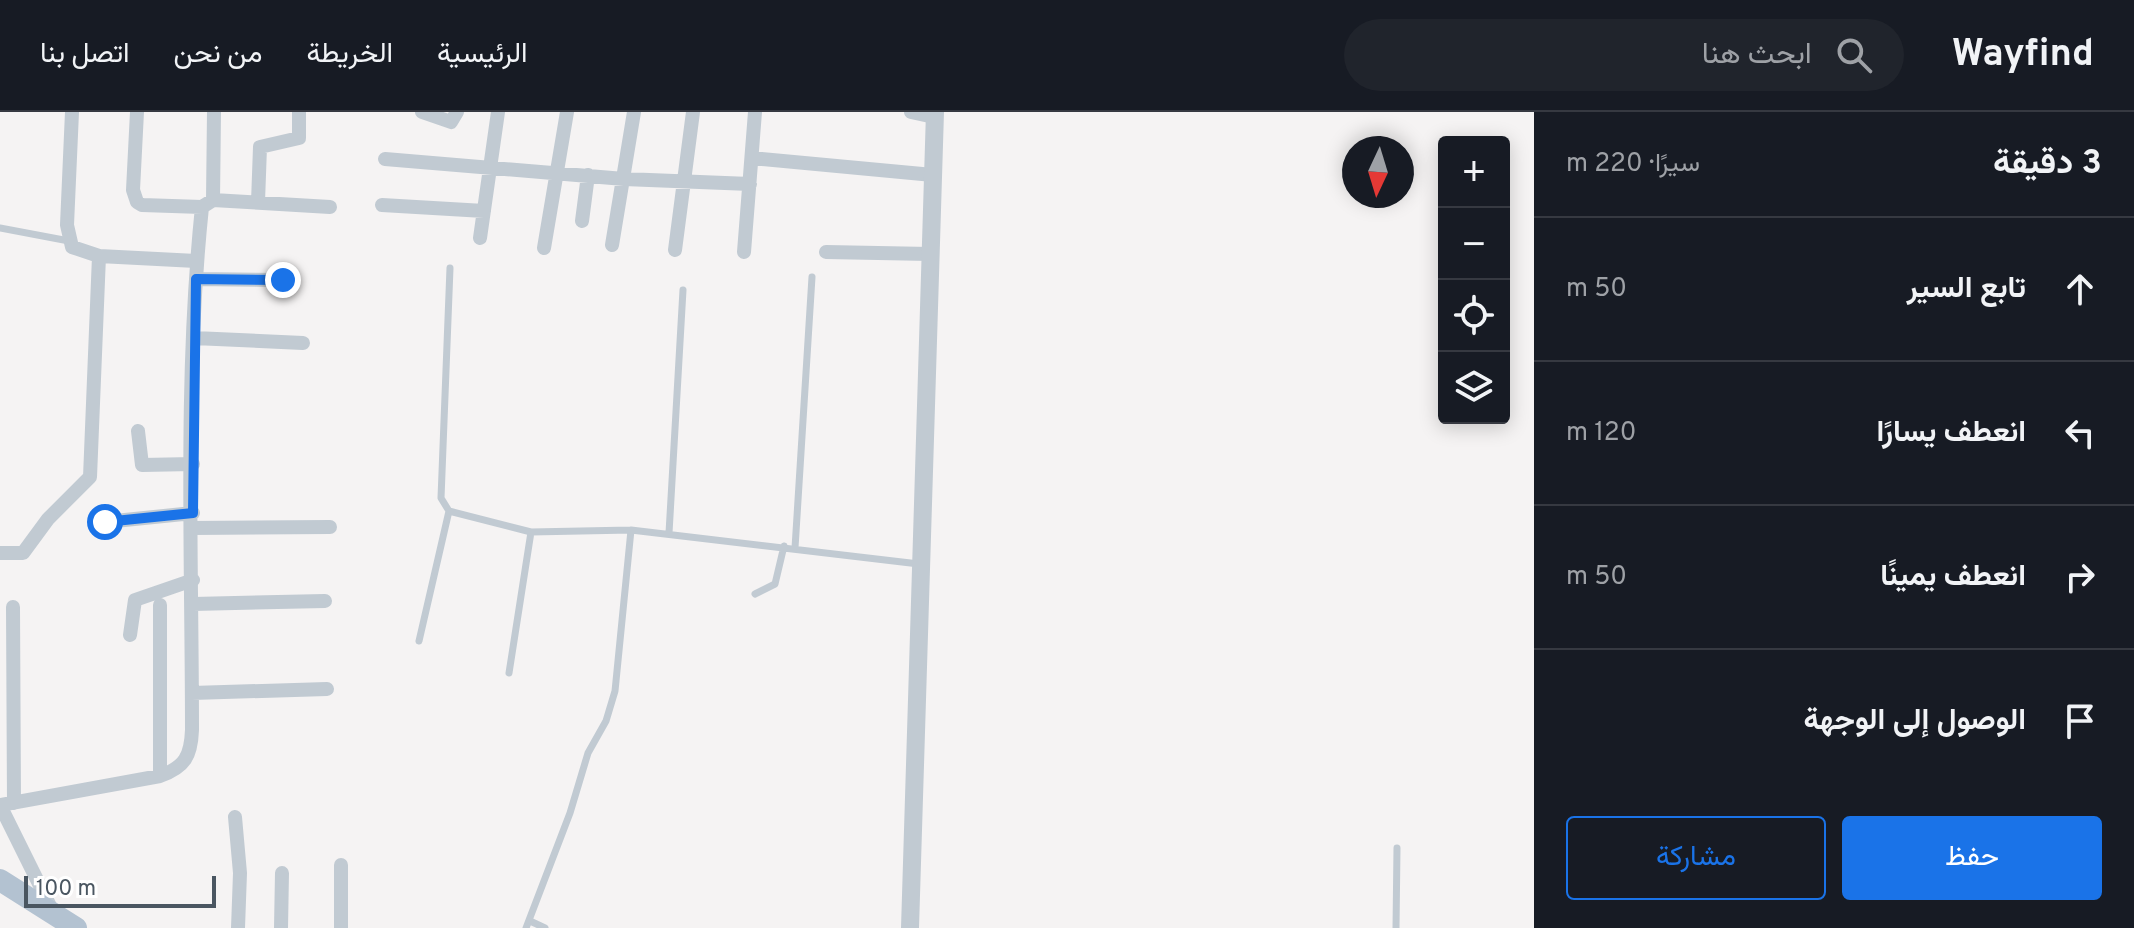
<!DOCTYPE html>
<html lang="ar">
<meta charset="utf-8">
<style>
body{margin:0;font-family:Overpass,Vazirmatn,sans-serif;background:#20242c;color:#f1f3f6;direction:rtl}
.controls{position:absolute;right:24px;top:24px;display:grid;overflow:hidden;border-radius:8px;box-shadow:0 4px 20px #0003}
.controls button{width:72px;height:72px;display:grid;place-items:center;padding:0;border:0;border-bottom:2px solid #363941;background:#171b24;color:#f1f3f6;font:40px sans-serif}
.compass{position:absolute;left:1342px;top:24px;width:72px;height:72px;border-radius:50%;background:#171b24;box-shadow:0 4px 20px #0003;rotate:184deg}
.scale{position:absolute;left:24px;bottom:20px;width:192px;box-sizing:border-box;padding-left:8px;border:4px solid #4a5661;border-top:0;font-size:22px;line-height:28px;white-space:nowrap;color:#4a5661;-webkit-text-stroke:6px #fff;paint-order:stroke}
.stop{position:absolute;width:24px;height:24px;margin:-18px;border:6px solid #1a73e8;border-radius:50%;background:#fff}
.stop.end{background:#1a73e8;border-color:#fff;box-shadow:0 2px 8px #0008}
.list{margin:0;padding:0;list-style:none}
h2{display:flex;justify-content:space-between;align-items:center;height:104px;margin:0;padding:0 32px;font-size:34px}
h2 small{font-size:26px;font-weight:400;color:#9ea1a6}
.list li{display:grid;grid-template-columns:52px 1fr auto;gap:24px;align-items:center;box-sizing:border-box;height:144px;padding:0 32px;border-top:2px solid #363941}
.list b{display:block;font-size:30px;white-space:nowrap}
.list em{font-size:26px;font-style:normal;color:#9ea1a6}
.actions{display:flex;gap:16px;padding:24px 32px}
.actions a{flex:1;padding:18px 0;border:2px solid #1a73e8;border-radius:8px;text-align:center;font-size:28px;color:#1a73e8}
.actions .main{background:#1a73e8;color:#fff}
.icon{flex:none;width:44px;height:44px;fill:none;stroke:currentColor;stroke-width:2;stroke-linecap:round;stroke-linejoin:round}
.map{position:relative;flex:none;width:1534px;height:816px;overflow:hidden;direction:ltr}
header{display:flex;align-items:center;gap:48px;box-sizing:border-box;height:112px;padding:0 40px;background:#171b24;border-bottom:2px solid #363941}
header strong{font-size:38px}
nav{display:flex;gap:44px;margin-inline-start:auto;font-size:28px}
.search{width:560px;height:72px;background:#20242c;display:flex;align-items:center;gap:20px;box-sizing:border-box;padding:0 28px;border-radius:44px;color:#9ea1a6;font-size:30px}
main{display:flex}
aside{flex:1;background:#171b24}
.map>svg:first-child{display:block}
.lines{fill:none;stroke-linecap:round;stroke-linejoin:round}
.service{stroke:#c1cad2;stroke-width:7}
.minor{stroke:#c1cad2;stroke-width:14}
.tertiary{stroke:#c1cad2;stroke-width:18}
.primary{stroke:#b3c2d1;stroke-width:22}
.route{stroke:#1a73e8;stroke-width:10}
</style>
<header>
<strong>Wayfind</strong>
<div class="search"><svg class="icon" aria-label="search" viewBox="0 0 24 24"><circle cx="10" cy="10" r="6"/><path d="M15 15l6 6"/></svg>ابحث هنا</div>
<nav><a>الرئيسية</a><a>الخريطة</a><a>من نحن</a><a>اتصل بنا</a></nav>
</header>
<main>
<aside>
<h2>3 دقيقة<small>سيرًا · 220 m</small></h2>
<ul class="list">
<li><svg class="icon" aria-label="ahead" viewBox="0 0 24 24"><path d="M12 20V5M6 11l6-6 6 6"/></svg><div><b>تابع السير</b></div><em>50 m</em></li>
<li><svg class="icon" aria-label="left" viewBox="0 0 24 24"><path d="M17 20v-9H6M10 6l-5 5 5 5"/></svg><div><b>انعطف يسارًا</b></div><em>120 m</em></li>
<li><svg class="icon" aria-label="right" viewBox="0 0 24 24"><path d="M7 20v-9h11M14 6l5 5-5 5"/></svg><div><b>انعطف يمينًا</b></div><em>50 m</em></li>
<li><svg class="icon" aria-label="arrive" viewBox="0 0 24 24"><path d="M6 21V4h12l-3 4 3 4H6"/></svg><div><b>الوصول إلى الوجهة</b></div></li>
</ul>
<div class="actions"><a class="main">حفظ</a><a>مشاركة</a></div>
</aside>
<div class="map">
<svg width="1534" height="816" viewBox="0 0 1534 816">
<rect width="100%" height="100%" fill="#f5f3f3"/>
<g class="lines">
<path class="service" d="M0,116L69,129
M450,156L441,386L449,399L531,420L631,418L919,452
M669,421L683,178
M795,436L812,165
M755,482L775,472L784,434
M419,529L449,399
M509,561L531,420
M530,809L545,816
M526,816L570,701L588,641L606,609L615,579L631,418
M1396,816L1397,736"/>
<path class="minor" d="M72,0L67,113L72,135L99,144L196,149
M137,0L133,78L137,90L142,93L202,95L213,88L330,95
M422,0L451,10L457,0
M911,0L934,5
M752,46L933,63
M385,47L624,67L750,72
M213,88L214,0
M258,90L260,35L299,26V0
M382,93L484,99
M582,109L588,63
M480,126L498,0
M612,133L634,0
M544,136L567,0
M675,138L693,0
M744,140L755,0
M826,140L930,142
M196,167L283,168
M194,226L303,231
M138,319L142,353L193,352
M105,410L193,401
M193,416L330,415
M0,441H23L48,407L90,365L99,144
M193,492L325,489
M160,493V664
M13,495L14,691
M130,523L135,488L193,468
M192,581L327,577
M0,693L160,664C185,655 191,644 192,618C192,444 184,268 202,95
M0,693L53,800
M235,705L240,761L238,816
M341,753V816
M281,816L282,761"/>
<path class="tertiary" d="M910,816L935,0"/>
<path class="primary" d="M0,768L76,816"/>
</g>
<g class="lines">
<path class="route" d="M105,410L193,401L196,167L283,168"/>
</g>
</svg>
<div class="controls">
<button>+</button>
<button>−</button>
<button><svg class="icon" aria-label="locate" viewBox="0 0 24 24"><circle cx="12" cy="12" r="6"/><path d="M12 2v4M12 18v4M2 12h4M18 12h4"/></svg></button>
<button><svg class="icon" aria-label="layers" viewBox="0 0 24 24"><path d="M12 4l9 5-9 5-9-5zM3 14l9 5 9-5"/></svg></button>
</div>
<svg class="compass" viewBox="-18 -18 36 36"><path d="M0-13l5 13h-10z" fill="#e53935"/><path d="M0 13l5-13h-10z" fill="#9ea1a6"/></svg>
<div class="scale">100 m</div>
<div class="stop" style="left:105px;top:410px"></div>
<div class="stop end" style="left:283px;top:168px"></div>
</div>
</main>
